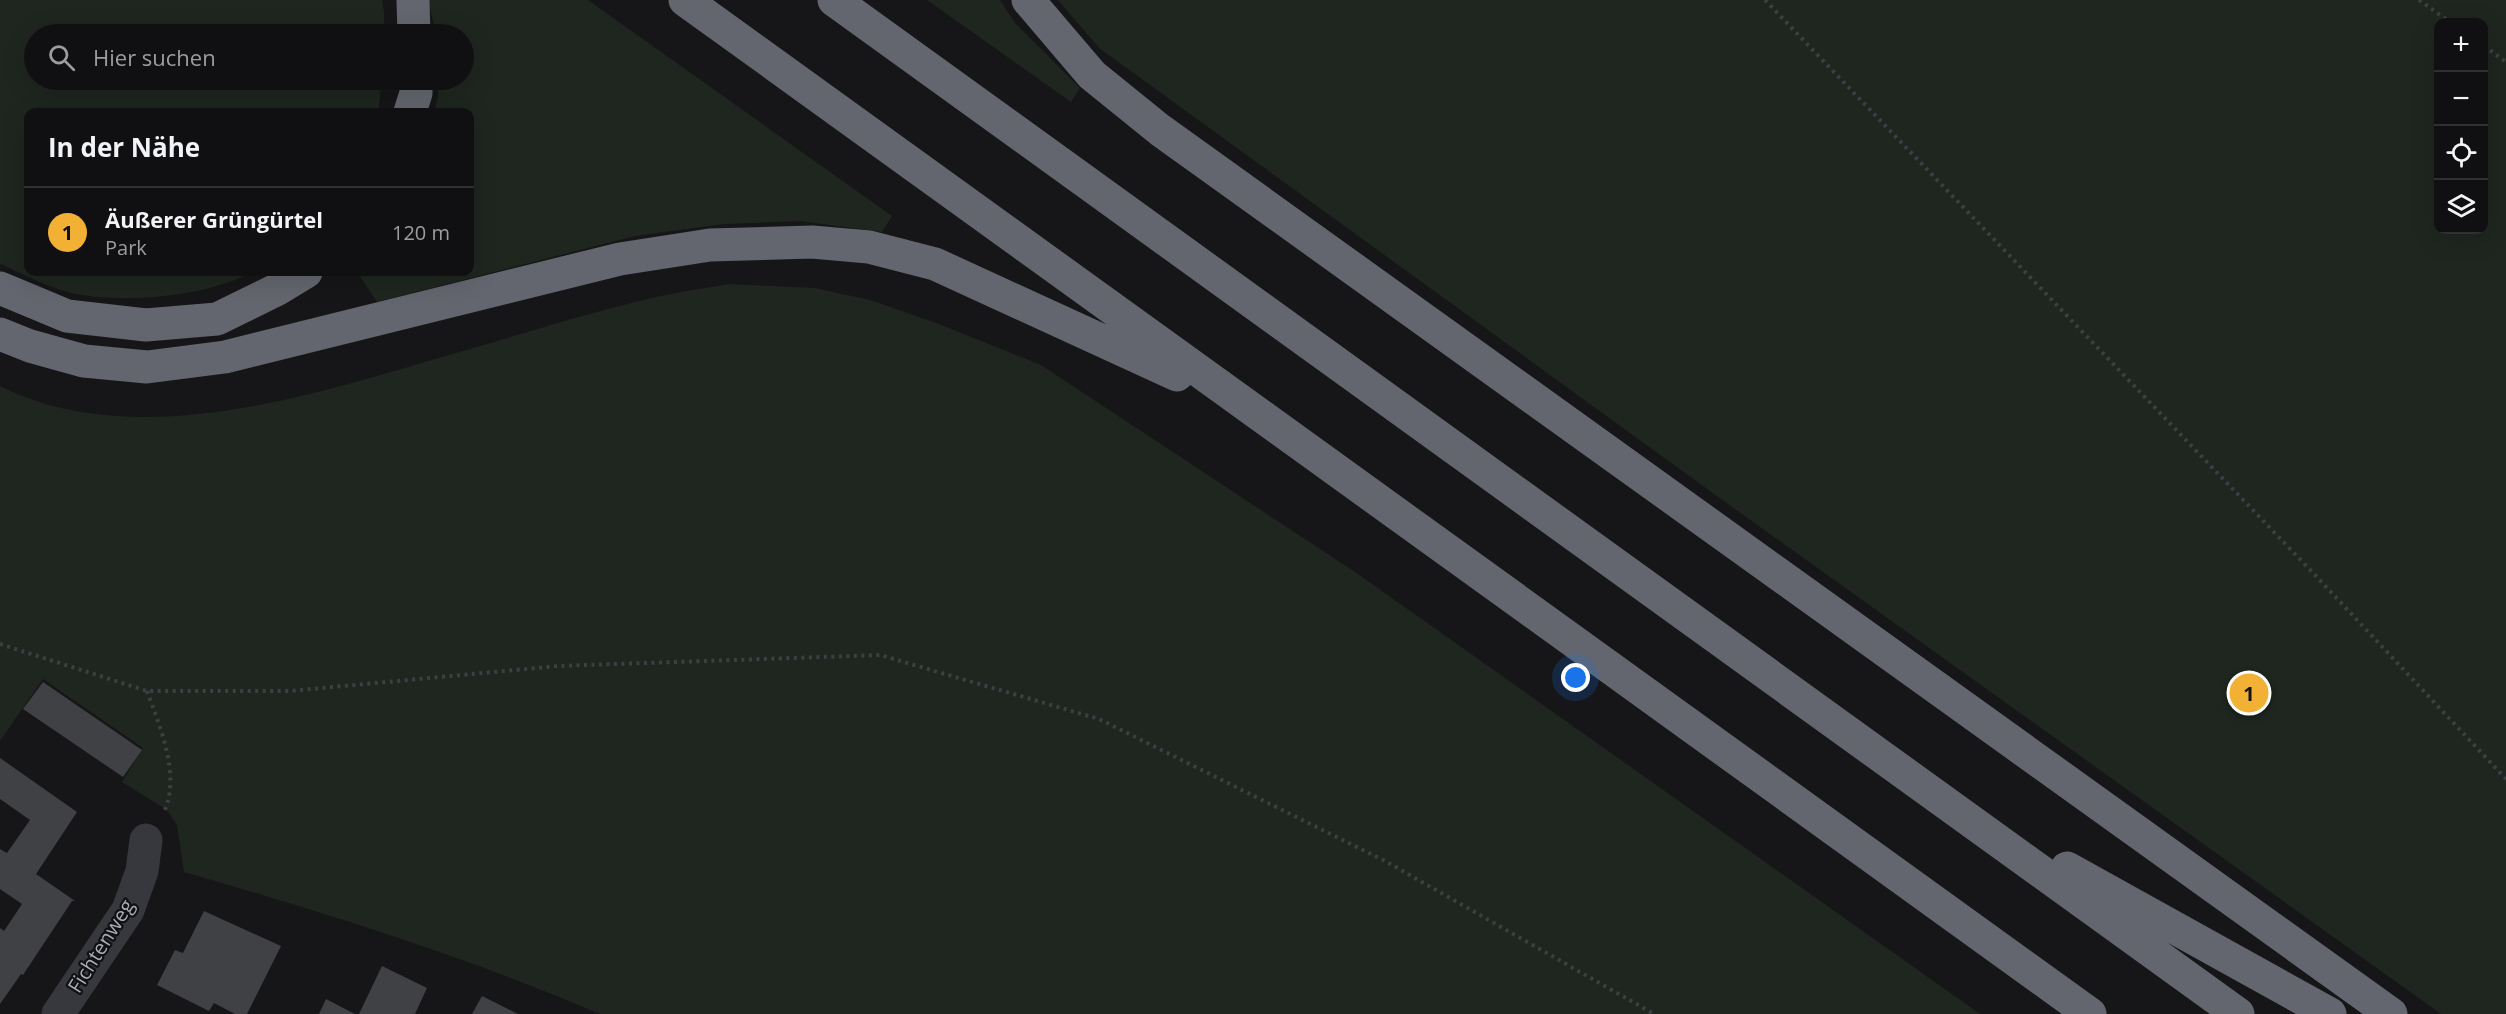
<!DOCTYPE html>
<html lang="de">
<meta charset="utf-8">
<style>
body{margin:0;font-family:"Open Sans",sans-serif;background:#19191b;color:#f1f3f6}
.controls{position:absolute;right:18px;top:18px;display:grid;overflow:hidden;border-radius:12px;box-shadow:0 6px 24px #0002}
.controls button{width:54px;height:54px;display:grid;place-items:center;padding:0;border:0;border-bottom:2px solid #303032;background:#101012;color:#f1f3f6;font:30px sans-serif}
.you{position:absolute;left:1576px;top:678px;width:21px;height:21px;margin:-15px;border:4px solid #fff;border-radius:50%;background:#1a73e8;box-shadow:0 0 0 9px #1a73e833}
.badge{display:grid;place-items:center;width:39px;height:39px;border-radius:50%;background:#f2b134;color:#111;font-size:20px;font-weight:700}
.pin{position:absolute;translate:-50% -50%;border:3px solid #fff;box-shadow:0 2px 6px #0006}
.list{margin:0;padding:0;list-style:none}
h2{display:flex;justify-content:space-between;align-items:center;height:78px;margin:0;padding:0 24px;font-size:26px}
h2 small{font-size:20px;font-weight:400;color:#9c9d9f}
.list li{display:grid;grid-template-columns:39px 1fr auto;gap:18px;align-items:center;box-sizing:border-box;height:90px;padding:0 24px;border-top:2px solid #303032}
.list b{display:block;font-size:22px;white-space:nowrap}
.list p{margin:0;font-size:20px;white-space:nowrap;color:#9c9d9f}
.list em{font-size:20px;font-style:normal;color:#9c9d9f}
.icon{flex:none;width:33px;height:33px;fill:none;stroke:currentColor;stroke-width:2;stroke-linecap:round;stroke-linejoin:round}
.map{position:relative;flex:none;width:2506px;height:1014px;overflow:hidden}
.search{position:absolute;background:#101012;box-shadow:0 6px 24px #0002;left:24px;top:24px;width:450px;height:66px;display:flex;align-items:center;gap:15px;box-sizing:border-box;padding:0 21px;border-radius:33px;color:#9c9d9f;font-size:22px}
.panel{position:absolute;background:#101012;box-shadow:0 6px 24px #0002;left:24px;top:108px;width:450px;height:168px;border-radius:12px}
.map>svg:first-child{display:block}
.green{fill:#1e261f;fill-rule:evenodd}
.building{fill:#404145}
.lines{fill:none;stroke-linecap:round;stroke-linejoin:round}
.path{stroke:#3d3f44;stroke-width:4;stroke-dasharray:3 4.5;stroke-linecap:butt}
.minor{stroke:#37383d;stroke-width:33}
.motorway{stroke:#63666e;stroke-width:33}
.labels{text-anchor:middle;stroke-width:4.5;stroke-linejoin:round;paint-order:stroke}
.street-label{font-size:20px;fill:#a8adb8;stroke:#111113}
</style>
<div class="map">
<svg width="2506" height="1014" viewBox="0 0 2506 1014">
<rect width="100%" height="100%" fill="#161618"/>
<path class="green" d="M0,0H382L384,12V34H34V80H381L379,108L377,112H28V272H252C207,297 118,305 68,292C45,286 22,273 0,264Z
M428,0H588L892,216L882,232L800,221L724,224L635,236L377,302L357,272H470V112H434L438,97L437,80H464V34H436Z
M927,0H1000L1015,23L1080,88L1071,102Z
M1058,0H2506V1014H2441L1721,499L1099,48ZM2438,22H2484V230H2438Z
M729,284L815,288L870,300L939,324L1041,365L1358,574L1980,1014H600C465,956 325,913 184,872L177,825L167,810L122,782L143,748L43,679L0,741V386C138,455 317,393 456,353C520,335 583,314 648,299C675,292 702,289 729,284Z"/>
<path class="building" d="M43,682L142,750L123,777L23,709Z
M0,758L77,812L36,874L75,901H72L23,975L21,974L0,1004V928L4,931L22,904L0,889V849L7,853L30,820L0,799Z
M204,911L281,946L247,1014H235L214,1003L209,1011L157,985L175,950L183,953Z
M382,966L427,988L415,1014H359Z
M482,996L518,1014H472Z
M326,999L351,1012L355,1014H319Z"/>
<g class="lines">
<path class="path" d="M1765,0L2315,575L2506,779
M2419,0L2450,22
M2484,46L2506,62
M0,644L147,691H290L558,666L880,655L1099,719L1385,861L1654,1014
M147,691C160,727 181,775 164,812"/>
<path class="minor" d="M58,1014L128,910L142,871L146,840"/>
<path class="motorway" d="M413,0L414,34
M685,0L2090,1014
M834,0L2238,1014
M1028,0L1092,75L1160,130L2391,1014
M410,112L416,93V80
M0,288L67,316L146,325L217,319L278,289L306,272
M0,334L30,346L84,361L147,367L225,357L620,259L710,245L812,242L869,247L935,264L1177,375
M2067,868L2330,1014"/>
</g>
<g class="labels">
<g class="street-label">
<text transform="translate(101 946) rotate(-58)" y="7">Fichtenweg</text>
</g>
</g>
</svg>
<div class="controls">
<button>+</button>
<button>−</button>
<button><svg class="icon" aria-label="locate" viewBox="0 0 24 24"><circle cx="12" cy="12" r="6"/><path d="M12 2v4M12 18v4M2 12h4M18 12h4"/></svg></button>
<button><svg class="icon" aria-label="layers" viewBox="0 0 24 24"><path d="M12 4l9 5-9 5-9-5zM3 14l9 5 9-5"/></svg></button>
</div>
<div class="you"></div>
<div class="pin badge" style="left:2249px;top:693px">1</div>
<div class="search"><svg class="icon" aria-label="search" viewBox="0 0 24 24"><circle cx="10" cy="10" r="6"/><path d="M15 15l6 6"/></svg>Hier suchen</div>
<section class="panel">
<h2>In der Nähe<small></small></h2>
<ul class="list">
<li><span class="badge">1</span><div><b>Äußerer Grüngürtel</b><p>Park</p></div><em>120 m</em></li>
</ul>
</section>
</div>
